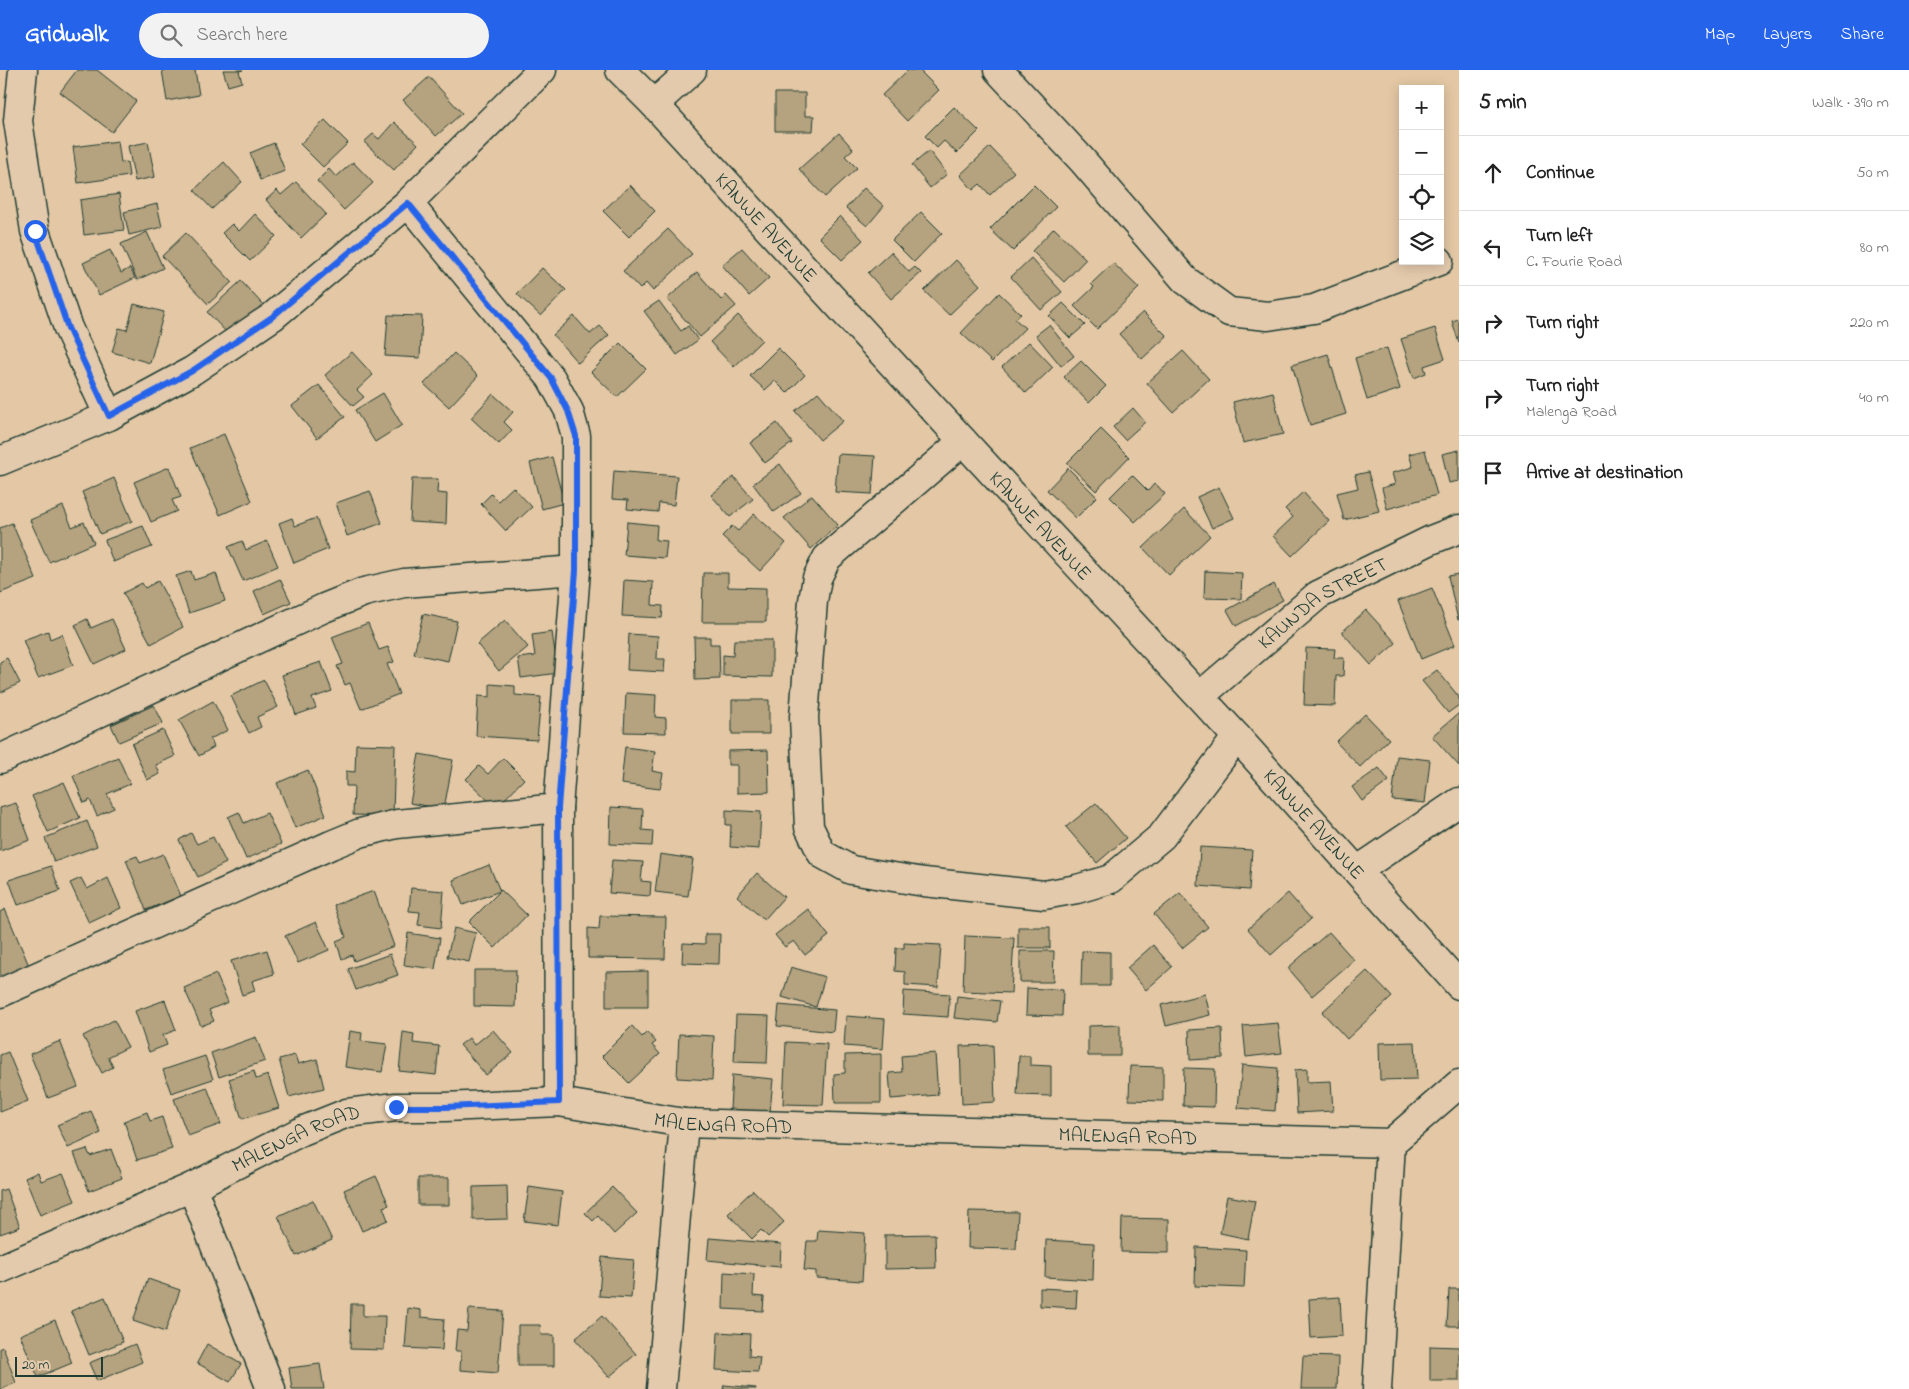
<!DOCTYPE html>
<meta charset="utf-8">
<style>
body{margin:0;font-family:"Indie Flower",sans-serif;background:#f2f2f2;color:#222}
.controls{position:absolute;right:15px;top:15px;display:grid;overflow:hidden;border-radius:0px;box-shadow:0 2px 12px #0003}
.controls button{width:45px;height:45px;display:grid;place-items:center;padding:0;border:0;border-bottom:1px solid #e0e0e0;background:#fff;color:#222;font:25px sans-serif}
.scale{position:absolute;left:15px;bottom:12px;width:88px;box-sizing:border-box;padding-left:5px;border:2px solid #1f3d34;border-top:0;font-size:14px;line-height:18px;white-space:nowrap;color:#1f3d34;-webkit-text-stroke:4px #e4caac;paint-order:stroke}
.stop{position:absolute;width:15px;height:15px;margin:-11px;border:4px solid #2563eb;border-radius:50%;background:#fff}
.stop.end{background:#2563eb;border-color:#fff;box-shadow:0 1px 5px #0008}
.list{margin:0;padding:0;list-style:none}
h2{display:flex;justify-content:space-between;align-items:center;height:65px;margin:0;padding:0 20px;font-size:21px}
h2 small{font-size:16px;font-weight:400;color:#767676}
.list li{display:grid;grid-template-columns:32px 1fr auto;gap:15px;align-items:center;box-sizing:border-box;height:75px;padding:0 20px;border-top:1px solid #e0e0e0}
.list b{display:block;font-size:19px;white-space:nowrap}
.list p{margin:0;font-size:16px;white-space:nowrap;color:#767676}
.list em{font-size:16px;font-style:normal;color:#767676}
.icon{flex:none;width:28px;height:28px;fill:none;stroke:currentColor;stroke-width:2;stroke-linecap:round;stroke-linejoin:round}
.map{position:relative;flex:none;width:1459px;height:1319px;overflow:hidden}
header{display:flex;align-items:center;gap:30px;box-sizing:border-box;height:70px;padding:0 25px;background:#2563eb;color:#fff}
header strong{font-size:24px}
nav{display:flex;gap:28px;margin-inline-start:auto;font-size:18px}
.search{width:350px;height:45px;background:#f2f2f2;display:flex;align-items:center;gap:12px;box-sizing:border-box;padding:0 18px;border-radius:28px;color:#767676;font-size:19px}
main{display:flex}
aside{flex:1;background:#fff}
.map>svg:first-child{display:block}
.building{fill:#b5a27e;stroke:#1f3d34}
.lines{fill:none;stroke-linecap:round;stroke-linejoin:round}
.minor-casing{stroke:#1f3d34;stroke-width:31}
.major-casing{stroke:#1f3d34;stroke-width:31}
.minor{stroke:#e4caac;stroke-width:28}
.major{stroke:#e4caac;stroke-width:28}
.route{stroke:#2563eb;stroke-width:6}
.labels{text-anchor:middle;stroke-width:5;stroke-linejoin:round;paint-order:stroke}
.street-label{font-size:20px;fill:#1f3d34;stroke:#e4caac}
</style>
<header>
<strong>Gridwalk</strong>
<div class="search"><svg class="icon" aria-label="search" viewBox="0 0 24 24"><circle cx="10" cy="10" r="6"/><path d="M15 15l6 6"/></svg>Search here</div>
<nav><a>Map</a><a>Layers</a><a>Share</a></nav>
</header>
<main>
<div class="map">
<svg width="1459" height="1319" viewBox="0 0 1459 1319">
<rect width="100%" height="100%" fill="#e4c8a5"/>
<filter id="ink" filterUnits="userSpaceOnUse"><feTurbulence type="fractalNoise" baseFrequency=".02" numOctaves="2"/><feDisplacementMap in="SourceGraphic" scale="10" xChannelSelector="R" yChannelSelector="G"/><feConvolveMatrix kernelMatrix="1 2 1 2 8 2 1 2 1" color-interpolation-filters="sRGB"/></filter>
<g filter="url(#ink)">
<path class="building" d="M77,0H97L136,31L112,62L60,22Z
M162,0H195L199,25L167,31Z
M223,0H243L239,1L242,12L228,16Z
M908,0H919L939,20L907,51L882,25Z
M429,7L462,43L436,66L403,30Z
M775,23H805V46H814L813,61H775Z
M954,37L979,61L957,83L944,71L937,78L925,66Z
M325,50L348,73L323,97L300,74Z
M394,52L418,74L394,100L364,72L373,64L379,69Z
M839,63L853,79L845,86L857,98L825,127L799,99Z
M118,71L121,93L127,92L129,106L78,113L73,77Z
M148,72L155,107L135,111L128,76Z
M274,73L285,101L260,110L250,83Z
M990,77L1014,102L990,125L980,114L973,120L960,105Z
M929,81L947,104L930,118L912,95Z
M224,92L242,112L212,139L194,120Z
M353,92L373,113L344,140L317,111L329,99L336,107Z
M296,112L326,144L301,168L266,130L277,120L281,125Z
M630,115L655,141L629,167L603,141Z
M1034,115L1056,137L1013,181L990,159Z
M864,118L884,136L867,156L846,138Z
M119,124L124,160L84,165L80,130Z
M157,134L162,157L129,165L124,142Z
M921,142L942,163L914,192L892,170Z
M255,144L276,166L250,191L222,163L232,154L239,161Z
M840,146L863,170L842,190L819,167Z
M1054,158L1086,189L1064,212L1032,181Z
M668,159L692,184L653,221L646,213L640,219L623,201Z
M147,162L163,198L137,210L121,174Z
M186,163L232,212L208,234L162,186Z
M742,178L769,208L749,226L722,195Z
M110,180L121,203L130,198L135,208L99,225L83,193Z
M891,182L909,202L915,197L921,203L891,229L868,203Z
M1031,188L1062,222L1041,240L1011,207Z
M956,190L980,215L949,245L924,221Z
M1113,193L1139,218L1097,259L1074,236L1094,217L1091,214Z
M542,198L566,220L541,246L517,224Z
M697,202L721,230L726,225L736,236L700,267L667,229Z
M241,211L264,236L230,266L207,242Z
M999,223L1021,244L1015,249L1025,258L992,292L961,263Z
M659,231L681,261L688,256L698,270L677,285L644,241Z
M1063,233L1085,255L1070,268L1049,246Z
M134,234L164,242L150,293L112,282L119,258L127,260Z
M1143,242L1167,266L1142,289L1119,264Z
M388,245L422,246L420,288L385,286Z
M738,245L762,270L734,297L710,272Z
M574,246L590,264L600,256L609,265L578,293L553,265Z
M1459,249V273L1452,251Z
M1049,255L1074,286L1061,296L1036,265Z
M1435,258L1445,289L1424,296L1426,303L1414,308L1401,269Z
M1029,272L1053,297L1026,323L1002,297Z
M620,273L646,299L617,327L591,302Z
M778,278L805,305L787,323L775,311L765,320L750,306Z
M1387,278L1400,319L1367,330L1355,288Z
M1183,281L1209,309L1173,342L1147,313Z
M352,282L373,305L357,320L364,327L353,336L325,305Z
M454,283L478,306L449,337L424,314Z
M1328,284L1346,344L1310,355L1292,295Z
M1081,291L1106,316L1089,333L1064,307Z
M319,315L345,347L317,368L292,336Z
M818,322L843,351L820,370L795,341Z
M1273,322L1283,364L1243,373L1233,332Z
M383,323L402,355L375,372L355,340Z
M493,324L513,342L504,352L512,360L499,374L471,348Z
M1133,338L1145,352L1125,370L1113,357Z
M777,353L792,373L765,393L750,373Z
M1101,359L1129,387L1096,421L1067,393Z
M224,364L252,431L220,445L190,378Z
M1425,380L1437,425L1387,439L1382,418L1395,414L1392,403L1413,397L1409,384Z
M1459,380V411L1449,413L1442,384Z
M838,384L875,386L872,424L835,422Z
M552,387L564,433L542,439L530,393Z
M780,394L801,423L774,442L753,414Z
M169,397L181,427L172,430L177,441L151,452L134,412Z
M1068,398L1097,427L1076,448L1047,420Z
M614,401L677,406L674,435L659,433L658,442L627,439L628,430L612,429Z
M1368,402L1379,441L1344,450L1337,423L1358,418L1355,405Z
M1132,405L1148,421L1155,413L1165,424L1135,452L1110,427Z
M734,407L753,429L730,447L711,425Z
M114,408L132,451L100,464L82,422Z
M412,409H438L437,423L447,424L446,454L410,452Z
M513,417L532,437L506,461L481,434L491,424L498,431Z
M1219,417L1234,448L1212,458L1197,427Z
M370,421L382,453L347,466L336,433Z
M1303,422L1329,451L1292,486L1273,466L1293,447L1285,439Z
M812,425L838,455L811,479L784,448Z
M63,436L72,457L84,452L94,473L49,492L30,450Z
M1184,439L1210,466L1169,505L1143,478Z
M754,444L786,473L760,501L722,466L732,456L738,461Z
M292,448L295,456L316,448L328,479L294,493L279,453Z
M627,452L657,455L656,470L667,471L665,488L624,485Z
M12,453L36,509L0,523V458Z
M143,456L152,477L113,492L105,470Z
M242,471L246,480L267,471L278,496L243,511L228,477Z
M191,501L194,510L216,503L225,531L189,543L176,506Z
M1205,501L1242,503L1241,529L1204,528Z
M703,503H728V517L766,518V552H702Z
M1459,504V550H1458L1448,506Z
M280,509L291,532L264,544L254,521Z
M624,510L653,512L652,535L663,536L662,548L622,546Z
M158,511L183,557L151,574L123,523L142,513L145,518Z
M1274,514L1283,530L1236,556L1227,540Z
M1432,518L1455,575L1421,589L1398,531Z
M1366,540L1396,573L1371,595L1342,562Z
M423,544L457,551L448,591L414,584Z
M87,549L91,558L112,549L126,579L94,594L75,555Z
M505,550L528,577L499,601L477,574Z
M368,553L379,580L388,577L394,592L387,594L399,624L361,639L350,613L345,615L337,596L343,594L332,567Z
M48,561L50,569L62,564L73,595L38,608L23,570Z
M552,562L558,603L521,608L518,588L535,586L532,565Z
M629,564L658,566L657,589H665L664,602L627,600Z
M694,567H710V574H719L720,609L695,610Z
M734,570H772V607L723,606V585L733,586Z
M1306,578L1335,579L1334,588H1344L1343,606H1336L1335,636L1304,635Z
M7,588L20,613L0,623V592Z
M321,592L332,621L312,628L316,638L296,645L282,605Z
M1437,600L1459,627V635L1448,643L1422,611Z
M264,610L278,637L257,647L261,657L249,663L231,626Z
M490,614L515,616V625L541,627L537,670L476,666L478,626L490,627Z
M626,623L656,625L655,647L666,648V663L624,662Z
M732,630H769V664H732Z
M213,631L228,660L210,669L214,677L199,686L179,650Z
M154,635L163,653L119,672L111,655Z
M1459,643V696L1432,666Z
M1365,644L1389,669L1360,697L1336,672Z
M163,660L175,686L156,695L160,704L147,710L132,674Z
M356,674L395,675L393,746L353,745L354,716H346V701L355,702Z
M625,677L655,681L652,701L663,703L660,719L621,714Z
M768,680L769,722L737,723V695H728V681Z
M419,684L453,690L444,739L410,733Z
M1397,686L1430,690L1425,733L1392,730Z
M118,687L130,714L107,724L114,738L97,746L90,730L84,733L73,706Z
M503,688L524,709L496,738L466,709L479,696L488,704Z
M1379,698L1389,711L1362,731L1352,717Z
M308,700L326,745L295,758L277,713Z
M64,712L80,748L48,762L32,726Z
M16,733L30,770L0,781V738Z
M1096,733L1126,768L1097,793L1066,757Z
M611,737L643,739L642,760L653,761L652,776L610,774Z
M726,740L761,742L759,779L730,777L731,755H726Z
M239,742L244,753L267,743L281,774L246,789L228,747Z
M87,751L97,776L54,792L45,768Z
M191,763L197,774L213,767L226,793L198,807L179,770Z
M1200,777L1252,780L1249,820L1198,816Z
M163,784L181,826L146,840L126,790L137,786L140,793Z
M660,784L693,789L688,826L655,822Z
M612,790L643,792L641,811L651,812L650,826L609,823Z
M489,795L500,821L463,835L453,810Z
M51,796L60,821L18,835L9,810Z
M757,803L784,827L764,850L737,826Z
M81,808L87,819L108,808L121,838L89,853L70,813Z
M411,818L444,821L441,858L418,855L420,842L409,841Z
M501,820L527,845L495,878L469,852Z
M374,821L394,876L354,891L352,885L342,889L336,871L346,867L334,835Z
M1180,823L1208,857L1182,878L1154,844Z
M1288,823L1311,849L1271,885L1248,859Z
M5,839L30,898L0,911V842Z
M808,839L829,866L805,885L794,871L785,877L775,865Z
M600,846L666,847L665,889L588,888V858L599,859Z
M316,852L329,880L298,893L285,866Z
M1018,857H1050V878H1018Z
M454,858L476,863L469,892L447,887Z
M1329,862L1354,890L1312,926L1288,898Z
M408,863L440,868L435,899L404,895Z
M705,864H720L719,894L682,893L683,873L705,874Z
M965,866L1014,868L1011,923L963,921Z
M904,873L941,875L938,917L905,915V902L895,901L896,878H904Z
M1153,875L1172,897L1146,920L1127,898Z
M267,880L274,904L252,911L255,921L242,925L231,891Z
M1020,881H1054L1053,912H1020Z
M1082,881L1110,882V916H1081Z
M390,884L398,905L356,920L348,899Z
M791,897L825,907L816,937L782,927Z
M474,900H516L515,937L474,936Z
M648,901V937H606V902Z
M1367,901L1392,927L1347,969L1322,942Z
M216,904L228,932L209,940L214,951L201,956L184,918Z
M1027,918L1063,920L1062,946L1026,945Z
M904,921L950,924L948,947L903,944Z
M1205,924L1210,945L1166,956L1161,935Z
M957,926L1000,931L997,952L954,948Z
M165,930L176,960L163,965L167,975L149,982L135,941Z
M779,935L835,940L833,962L777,956Z
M736,945L769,946L767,993L734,992Z
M846,946L885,949L883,979L844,976Z
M114,950L128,977L108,987L113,997L102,1003L83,966Z
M1278,953L1282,983L1246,987L1243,956Z
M1120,955V986H1088V956Z
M632,956L642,967L647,962L656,972L652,975L660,984L629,1013L602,986Z
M1222,958L1223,988L1190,990L1189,960Z
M493,960L513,983L486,1005L460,975L469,968L474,975Z
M350,961L362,963L361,971L387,974L382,1002L345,997Z
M403,962L414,964L413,973L439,976L436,1005L399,1001Z
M679,964L714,966L712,1010L677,1008Z
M256,967L265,991L219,1007L211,983Z
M60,971L78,1017L48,1028L30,984Z
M786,972L827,974L823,1035L783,1034Z
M1415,972L1417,1009L1380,1010L1379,973Z
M993,975L995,1032L962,1034L960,976Z
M8,982L28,1031L0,1042V985Z
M935,983L938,1025L891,1029L889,1003L902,1002L901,986Z
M881,984V1033H835L834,1004L845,1003V985Z
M295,985L298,994L317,989L324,1018L289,1027L279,989Z
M205,986L213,1009L171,1023L163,1000Z
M1019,986H1030V995L1051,996V1026L1017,1025Z
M1242,995L1278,998L1275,1041L1238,1038Z
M1130,996L1163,997V1031L1129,1030Z
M1184,998L1215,999L1214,1037L1183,1036Z
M1307,999V1012L1331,1011L1333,1041L1297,1043L1295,1000Z
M254,1001L256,1009L268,1005L279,1038L242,1049L229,1009Z
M732,1005L773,1009L770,1042L730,1039Z
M207,1017L221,1054L188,1066L174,1029Z
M91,1041L101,1063L68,1078L57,1055Z
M147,1042L150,1051L162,1047L172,1079L137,1090L124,1051Z
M87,1079L90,1086L111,1079L122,1108L89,1121L74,1083Z
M38,1102L41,1111L63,1103L75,1131L40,1145L25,1108Z
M376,1106L389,1135L383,1137L388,1150L362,1161L344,1120Z
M418,1108H449V1135H418Z
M507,1116L508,1149L473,1150V1117Z
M529,1117L562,1122L558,1155L524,1151Z
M612,1117L637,1143L614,1164L598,1146L593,1151L585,1143Z
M6,1119L20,1157L0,1164V1121Z
M753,1120L784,1152L768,1167L761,1160L752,1169L728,1144Z
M1227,1126L1255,1131L1248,1169L1220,1163Z
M313,1130L332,1170L296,1186L278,1146Z
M969,1141L1018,1142L1016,1179L968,1178Z
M1122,1148L1169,1149V1183L1121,1182Z
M818,1160L865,1163L862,1211L816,1208V1201L804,1200L807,1171H817Z
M935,1164L936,1198L885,1199V1165Z
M709,1168L781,1174L780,1197L707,1190Z
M1046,1170L1094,1173L1093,1210L1045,1207Z
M1196,1177L1246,1180L1244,1218L1195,1216Z
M602,1187L634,1190L631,1228L599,1226Z
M724,1202L754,1204L753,1226L764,1227L763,1241L723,1239Z
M148,1209L180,1220L165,1262L133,1251Z
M1040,1218L1077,1220L1076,1238L1040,1236Z
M1449,1219H1459V1256H1447Z
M105,1227L123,1272L89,1285L71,1241Z
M1340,1227L1342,1266L1311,1268L1309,1229Z
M351,1234H363V1246H385L384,1280L350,1279Z
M408,1238L421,1240V1247L444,1249L442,1280L405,1278Z
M469,1239L503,1241L498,1303L460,1300L461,1281H455L457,1260L467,1261Z
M602,1246L636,1284L609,1307L575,1269Z
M55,1250L72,1293L38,1307L20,1265Z
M518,1255H540L541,1265H554V1296H518Z
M718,1262L750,1264L749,1286L760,1287L758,1302L716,1300Z
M135,1274L142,1292L97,1311L89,1293Z
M207,1274L241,1294L230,1312L197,1293Z
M1430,1276L1459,1277V1311H1430Z
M3,1277L16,1313L0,1319V1278Z
M1303,1286L1338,1287L1337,1319H1301Z
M320,1294L324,1319H292L289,1298Z
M724,1315L756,1318V1319H723Z"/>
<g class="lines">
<defs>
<g id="minor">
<path d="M23,0L18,51L35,161L68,258L109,346"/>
<path d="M998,0L1082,90L1185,210L1229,242L1268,246L1314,239L1439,191"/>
<path d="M654,34L692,0"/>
<path d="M408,133L551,308L569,341L576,366V500L558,738L559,1032"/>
<path d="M963,371L827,488L817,508L813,531L804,647L809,757L822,784L851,800L924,812L1044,825L1077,819L1111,809L1162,766L1237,667"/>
<path d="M0,391L109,346L192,301L272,247L408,133L542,0"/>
<path id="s1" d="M1200,626L1318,525L1431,470L1459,459"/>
<path d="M0,689L324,538L364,522L404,513L576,500"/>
<path d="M1358,800L1459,732"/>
<path d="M0,923L331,775L360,763L397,754L558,738"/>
<path d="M192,1117L271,1319"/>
<path id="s2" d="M0,1199L192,1117L302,1061L347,1043L396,1037H445L559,1032L684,1053L1391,1073L1459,1014"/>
<path d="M661,1319L684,1053"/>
<path d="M1377,1319L1391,1073"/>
</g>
<g id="major">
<path id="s3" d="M620,0L654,34L963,371L1237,667L1459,915"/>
</g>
</defs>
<use href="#minor" class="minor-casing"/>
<use href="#major" class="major-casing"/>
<use href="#minor" class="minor"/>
<use href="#major" class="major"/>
</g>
</g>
<g class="lines" filter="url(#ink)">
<path class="route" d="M35,161L68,258L109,346L192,301L272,247L408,133L551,308L568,341L576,366V500L558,738L559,1032L445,1037H396"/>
</g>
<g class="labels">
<g class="street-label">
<text dy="7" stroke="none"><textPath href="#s3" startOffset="215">KANWE AVENUE</textPath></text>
<text dy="7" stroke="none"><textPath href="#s3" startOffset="620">KANWE AVENUE</textPath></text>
<text dy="7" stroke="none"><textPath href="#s1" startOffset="155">KAUNDA STREET</textPath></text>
<text dy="7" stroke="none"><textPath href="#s3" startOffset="1025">KANWE AVENUE</textPath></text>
<text dy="7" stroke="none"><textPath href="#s2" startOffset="759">MALENGA ROAD</textPath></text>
<text dy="7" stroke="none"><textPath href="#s2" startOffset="1164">MALENGA ROAD</textPath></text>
<text dy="7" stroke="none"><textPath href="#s2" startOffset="324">MALENGA ROAD</textPath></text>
</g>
</g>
</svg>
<div class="controls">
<button>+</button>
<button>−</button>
<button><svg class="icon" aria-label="locate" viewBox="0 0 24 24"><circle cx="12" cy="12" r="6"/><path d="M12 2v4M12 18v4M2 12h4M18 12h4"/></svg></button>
<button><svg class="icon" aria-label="layers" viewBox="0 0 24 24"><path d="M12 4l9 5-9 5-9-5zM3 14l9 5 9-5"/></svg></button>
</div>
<div class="scale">20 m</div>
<div class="stop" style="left:35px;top:161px"></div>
<div class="stop end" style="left:396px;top:1037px"></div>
</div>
<aside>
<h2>5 min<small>Walk · 390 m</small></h2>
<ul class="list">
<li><svg class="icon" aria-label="ahead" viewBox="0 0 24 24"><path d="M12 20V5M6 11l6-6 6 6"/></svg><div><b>Continue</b></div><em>50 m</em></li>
<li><svg class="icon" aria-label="left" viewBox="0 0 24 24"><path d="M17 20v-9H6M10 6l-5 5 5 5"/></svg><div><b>Turn left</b><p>C. Fourie Road</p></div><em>80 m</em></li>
<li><svg class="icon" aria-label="right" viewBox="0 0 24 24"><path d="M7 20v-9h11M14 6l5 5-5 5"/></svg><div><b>Turn right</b></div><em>220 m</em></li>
<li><svg class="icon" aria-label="right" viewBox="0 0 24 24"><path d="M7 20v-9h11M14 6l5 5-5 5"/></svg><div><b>Turn right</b><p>Malenga Road</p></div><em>40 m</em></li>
<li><svg class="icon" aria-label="arrive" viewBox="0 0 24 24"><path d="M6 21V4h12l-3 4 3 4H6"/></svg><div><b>Arrive at destination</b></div></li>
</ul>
</aside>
</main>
